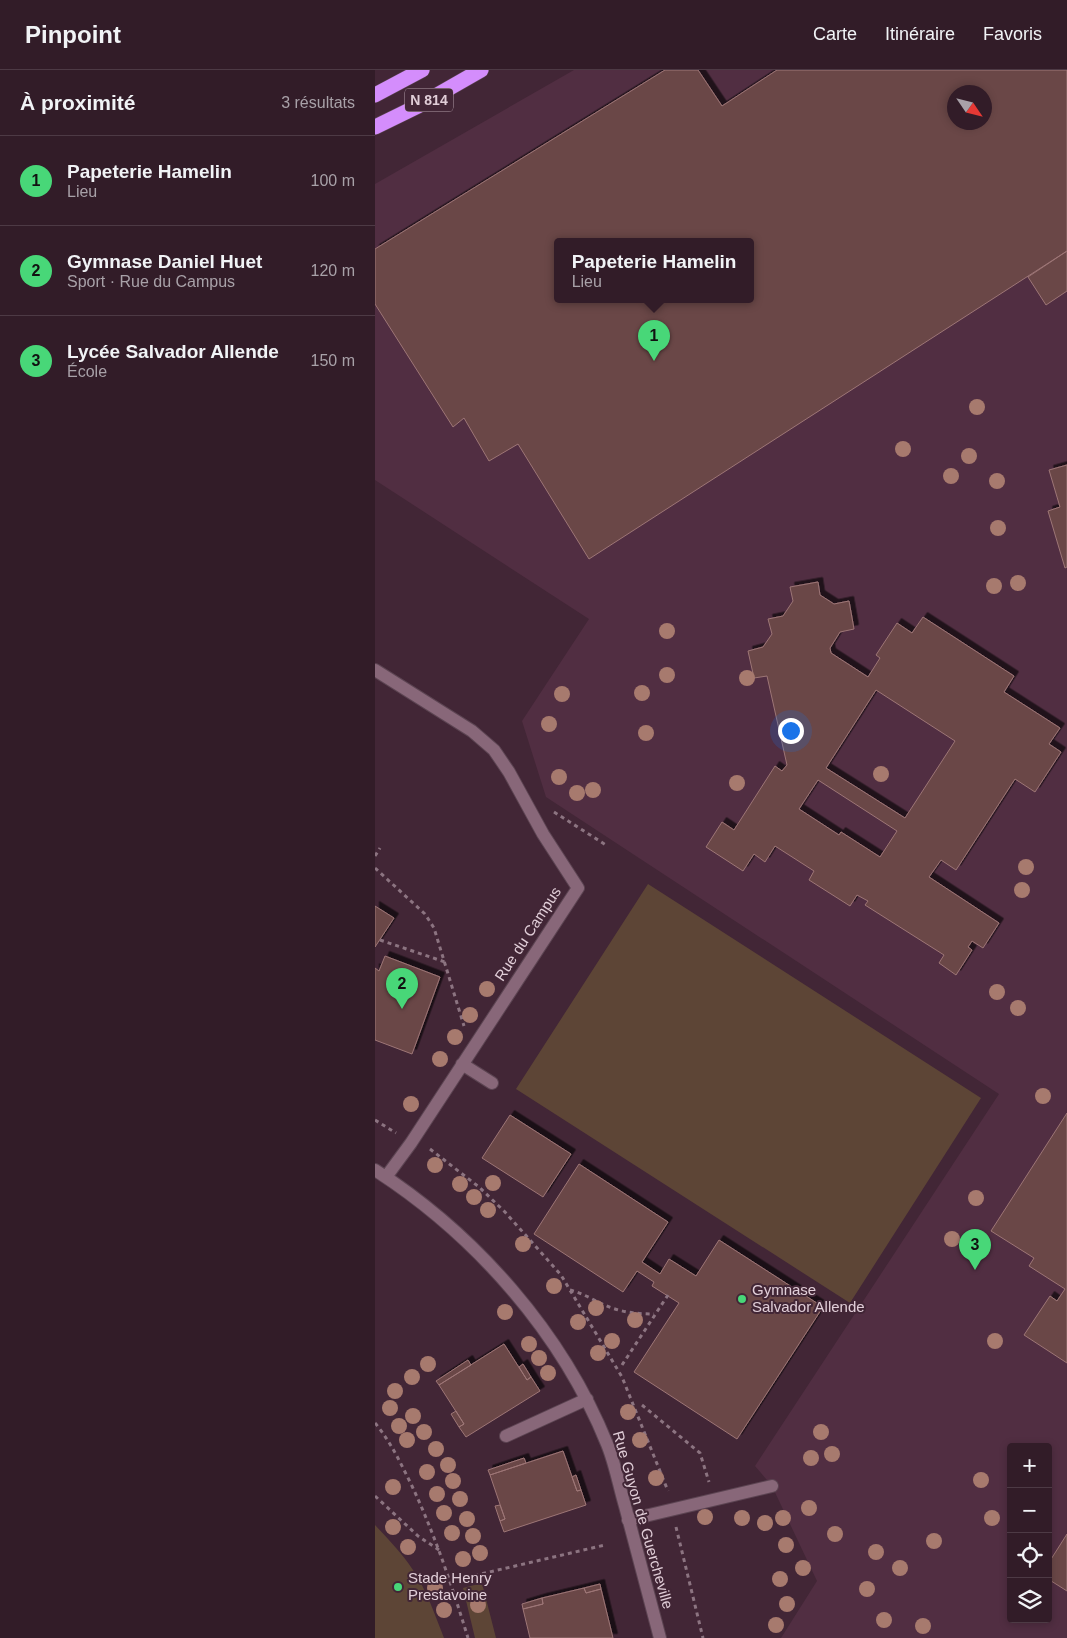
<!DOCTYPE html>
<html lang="fr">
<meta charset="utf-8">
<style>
body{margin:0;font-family:Arial,sans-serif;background:#3d2934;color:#f1f3f6}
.controls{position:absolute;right:15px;bottom:15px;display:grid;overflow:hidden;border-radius:5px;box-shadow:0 2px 8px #0003}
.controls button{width:45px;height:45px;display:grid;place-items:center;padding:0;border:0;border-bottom:1px solid #4d3a45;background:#321c28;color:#f1f3f6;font:25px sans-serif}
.compass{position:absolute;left:572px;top:15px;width:45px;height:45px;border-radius:50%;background:#321c28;box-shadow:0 2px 8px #0003;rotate:125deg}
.you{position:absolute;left:415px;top:660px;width:18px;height:18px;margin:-12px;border:4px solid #fff;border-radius:50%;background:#1a73e8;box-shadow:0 0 0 8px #1a73e833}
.badge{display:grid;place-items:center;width:32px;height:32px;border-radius:50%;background:#48d778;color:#111;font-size:16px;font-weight:700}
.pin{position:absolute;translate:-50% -41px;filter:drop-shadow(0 1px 2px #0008)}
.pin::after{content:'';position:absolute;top:26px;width:18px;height:15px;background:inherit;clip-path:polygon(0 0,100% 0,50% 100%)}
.popup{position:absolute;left:179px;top:168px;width:200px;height:65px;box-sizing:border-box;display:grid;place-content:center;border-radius:5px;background:#321c28;filter:drop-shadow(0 1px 4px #0005);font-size:16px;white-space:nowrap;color:#a8a1a8}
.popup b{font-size:19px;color:#f1f3f6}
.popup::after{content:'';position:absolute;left:50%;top:100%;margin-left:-10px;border:10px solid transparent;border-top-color:#321c28}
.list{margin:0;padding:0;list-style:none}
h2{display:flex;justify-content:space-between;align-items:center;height:65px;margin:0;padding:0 20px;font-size:21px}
h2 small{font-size:16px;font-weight:400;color:#a8a1a8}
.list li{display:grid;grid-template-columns:32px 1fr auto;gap:15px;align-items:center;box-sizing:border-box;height:90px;padding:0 20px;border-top:1px solid #4d3a45}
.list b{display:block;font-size:19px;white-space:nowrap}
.list p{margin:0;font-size:16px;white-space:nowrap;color:#a8a1a8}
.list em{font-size:16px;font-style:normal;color:#a8a1a8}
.icon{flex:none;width:28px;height:28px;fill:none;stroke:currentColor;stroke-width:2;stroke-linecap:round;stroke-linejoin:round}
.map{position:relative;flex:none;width:692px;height:1568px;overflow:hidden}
header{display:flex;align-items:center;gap:30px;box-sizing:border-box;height:70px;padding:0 25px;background:#321c28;border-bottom:1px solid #4d3a45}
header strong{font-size:24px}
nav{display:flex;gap:28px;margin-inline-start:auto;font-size:18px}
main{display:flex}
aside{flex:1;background:#321c28}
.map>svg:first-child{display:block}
.built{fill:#512e42;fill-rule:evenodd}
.green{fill:#5d4536}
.building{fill:#6a4647;stroke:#9d7676;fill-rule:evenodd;filter:url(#shadow)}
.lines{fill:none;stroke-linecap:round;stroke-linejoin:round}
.minor-casing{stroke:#5c4452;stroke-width:14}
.highway-casing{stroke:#5c4452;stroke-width:16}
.path{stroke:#8c7481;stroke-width:3;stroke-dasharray:4 4;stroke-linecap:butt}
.minor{stroke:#886779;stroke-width:12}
.highway{stroke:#d48dfc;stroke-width:15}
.tree{fill:#a77a6e}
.poi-dot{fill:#48d778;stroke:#422636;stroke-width:2}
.labels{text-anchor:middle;stroke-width:4;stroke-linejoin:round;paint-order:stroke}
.shield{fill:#422636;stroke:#b19ca7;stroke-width:1}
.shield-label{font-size:14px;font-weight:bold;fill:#e1ced8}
.street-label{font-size:15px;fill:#e1ced8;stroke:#422636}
.poi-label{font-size:15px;fill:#e1ced8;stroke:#422636;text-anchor:start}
</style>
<header>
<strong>Pinpoint</strong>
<nav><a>Carte</a><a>Itinéraire</a><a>Favoris</a></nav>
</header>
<main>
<aside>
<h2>À proximité<small>3 résultats</small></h2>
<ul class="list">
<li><span class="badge">1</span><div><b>Papeterie Hamelin</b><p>Lieu</p></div><em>100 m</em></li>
<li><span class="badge">2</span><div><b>Gymnase Daniel Huet</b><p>Sport · Rue du Campus</p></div><em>120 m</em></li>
<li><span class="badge">3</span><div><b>Lycée Salvador Allende</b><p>École</p></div><em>150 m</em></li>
</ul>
</aside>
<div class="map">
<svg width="692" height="1568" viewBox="0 0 692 1568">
<defs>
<filter id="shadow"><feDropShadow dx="4.5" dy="-4.5" stdDeviation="0" flood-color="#0009"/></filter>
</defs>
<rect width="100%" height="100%" fill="#422636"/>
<path class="built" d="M199,0H692V1568H406L442,1511L397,1416L380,1396L624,1024L171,727L147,651L214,549L0,410V114ZM580,22H610V52H580ZM183,172H375V230H183ZM636,1377H673V1549H636Z"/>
<path class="green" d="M273,814L606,1028L475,1233L141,1019Z
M0,1455C13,1469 27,1483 38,1500C52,1521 60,1545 69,1568H0Z
M107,1513L121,1568H100L88,1518Z"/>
<path class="building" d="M290,0H323L347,36L402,0H692V181L214,489L143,374L114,391L89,348L78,357L0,234V179ZM580,22H610V52H580ZM183,172H375V230H183Z
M692,181V221L671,235L653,207Z
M692,395V497L690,498L673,441L685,437L674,400Z
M443,512L445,525L459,534L474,531L479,559L465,562L455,578L456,583L493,607L505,588L501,585L522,553L537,563L548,547L639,606L629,622L685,658L674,674L686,682L660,722L640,709L581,800L566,790L554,807L624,853L608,878L597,871L593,877L597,880L581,905L564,893L569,885L490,835L493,831L482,825L475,836L434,810L439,801L400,776L390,792L379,784L368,801L331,777L347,752L359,760L400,696L407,701L412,695L392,606L379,608L373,581L388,577L397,564L393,549L408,546L418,531L415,517ZM501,620L580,671L530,748L451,698ZM443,710L522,761L505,787L466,762L464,765L424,739Z
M0,836L19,848L0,877Z
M10,886L65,907L37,984L0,970V898L4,901Z
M692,1043V1293L649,1265L675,1226L682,1231L690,1219L654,1196L659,1188L616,1161Z
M135,1045L196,1084L168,1127L107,1088Z
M204,1094L293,1152L267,1192L285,1204L294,1189L321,1206L344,1170L448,1237L362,1369L259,1302L304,1233L277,1216L279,1212L262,1201L248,1222L159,1164Z
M129,1274L152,1310L156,1307L165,1321L91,1367L84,1357L89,1354L64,1315Z
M93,1290L96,1295L64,1315L61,1311Z
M148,1294L156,1307L152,1310L144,1297Z
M81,1341L89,1354L84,1357L76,1344Z
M188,1381L202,1421L206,1420L211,1435L129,1462L125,1451L130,1449L115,1405Z
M149,1388L151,1393L115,1405L113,1400Z
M201,1405L206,1420L202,1421L197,1407Z
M125,1435L130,1449L125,1451L120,1436Z
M692,1464V1521L673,1509V1494Z
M225,1514L226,1519L211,1523L209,1518Z
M209,1518L211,1523L226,1519L238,1568H155L148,1539L168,1534L167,1528Z
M167,1528L168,1534L148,1539L147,1534Z"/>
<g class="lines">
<defs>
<path id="minor" d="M0,600L97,661L119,680L134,702L168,764L203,818L36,1073L11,1107
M87,994L117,1013
M0,1100C101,1165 187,1263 232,1374C240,1393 244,1416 250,1436C262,1480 273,1524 285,1568
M131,1366L212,1329
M253,1450L397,1416"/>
<path id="highway" d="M0,25L47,0
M0,57L43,36L106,0"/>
</defs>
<use href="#minor" class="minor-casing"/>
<use href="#highway" class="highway-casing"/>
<path class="path" d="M179,742L231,775
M0,786L5,778
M0,798L50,844L59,858L89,956
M5,870L70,892
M0,1050L21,1063
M55,1079L104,1117L130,1142L186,1205L247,1307L293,1421
M195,1220C211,1224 224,1234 240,1239C253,1243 266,1244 279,1244
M247,1295L293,1225
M267,1335L325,1383L334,1412
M0,1353C16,1372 26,1394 37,1416C60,1465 77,1516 93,1568
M0,1426L43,1466L64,1480
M301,1457L328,1568
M76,1511L230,1475"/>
<use href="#minor" class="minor"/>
<use href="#highway" class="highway"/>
</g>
<g class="tree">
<circle cx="602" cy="337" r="8"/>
<circle cx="528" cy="379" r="8"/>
<circle cx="594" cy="386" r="8"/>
<circle cx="576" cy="406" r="8"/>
<circle cx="622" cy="411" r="8"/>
<circle cx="623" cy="458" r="8"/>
<circle cx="643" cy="513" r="8"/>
<circle cx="619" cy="516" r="8"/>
<circle cx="292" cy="561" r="8"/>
<circle cx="292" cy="605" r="8"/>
<circle cx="372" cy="608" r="8"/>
<circle cx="267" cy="623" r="8"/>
<circle cx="187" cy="624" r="8"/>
<circle cx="174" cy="654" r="8"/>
<circle cx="271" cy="663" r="8"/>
<circle cx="506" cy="704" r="8"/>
<circle cx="184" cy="707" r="8"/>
<circle cx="362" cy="713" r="8"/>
<circle cx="218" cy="720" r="8"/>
<circle cx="202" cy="723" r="8"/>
<circle cx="651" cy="797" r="8"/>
<circle cx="647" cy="820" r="8"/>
<circle cx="112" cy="919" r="8"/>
<circle cx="622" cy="922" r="8"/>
<circle cx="643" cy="938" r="8"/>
<circle cx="95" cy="945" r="8"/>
<circle cx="80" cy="967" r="8"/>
<circle cx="65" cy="989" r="8"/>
<circle cx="668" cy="1026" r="8"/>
<circle cx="36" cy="1034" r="8"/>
<circle cx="60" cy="1095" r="8"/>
<circle cx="118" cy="1113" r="8"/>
<circle cx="85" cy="1114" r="8"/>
<circle cx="99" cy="1127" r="8"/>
<circle cx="601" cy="1128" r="8"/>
<circle cx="113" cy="1140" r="8"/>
<circle cx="577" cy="1169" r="8"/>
<circle cx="148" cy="1174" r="8"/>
<circle cx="593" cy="1178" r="8"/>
<circle cx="179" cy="1216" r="8"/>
<circle cx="221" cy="1238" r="8"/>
<circle cx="130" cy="1242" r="8"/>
<circle cx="260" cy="1250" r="8"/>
<circle cx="203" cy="1252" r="8"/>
<circle cx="237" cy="1271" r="8"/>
<circle cx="620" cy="1271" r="8"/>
<circle cx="154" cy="1274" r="8"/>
<circle cx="223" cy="1283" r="8"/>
<circle cx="164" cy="1288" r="8"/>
<circle cx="53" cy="1294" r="8"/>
<circle cx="173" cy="1303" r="8"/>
<circle cx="37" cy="1307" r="8"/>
<circle cx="20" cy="1321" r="8"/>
<circle cx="15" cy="1338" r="8"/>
<circle cx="253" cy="1342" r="8"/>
<circle cx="38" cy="1346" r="8"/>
<circle cx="24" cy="1356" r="8"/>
<circle cx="49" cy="1362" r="8"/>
<circle cx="446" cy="1362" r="8"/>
<circle cx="32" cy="1370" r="8"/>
<circle cx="265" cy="1370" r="8"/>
<circle cx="61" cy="1379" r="8"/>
<circle cx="457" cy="1384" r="8"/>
<circle cx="436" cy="1388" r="8"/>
<circle cx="73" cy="1395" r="8"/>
<circle cx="52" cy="1402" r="8"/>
<circle cx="281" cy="1408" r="8"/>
<circle cx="606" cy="1410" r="8"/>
<circle cx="78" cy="1411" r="8"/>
<circle cx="18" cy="1417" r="8"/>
<circle cx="62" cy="1424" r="8"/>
<circle cx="85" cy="1429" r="8"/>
<circle cx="434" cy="1438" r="8"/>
<circle cx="69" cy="1443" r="8"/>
<circle cx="330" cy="1447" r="8"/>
<circle cx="367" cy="1448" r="8"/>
<circle cx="408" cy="1448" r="8"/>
<circle cx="617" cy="1448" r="8"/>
<circle cx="92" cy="1449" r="8"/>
<circle cx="390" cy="1453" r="8"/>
<circle cx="18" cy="1457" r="8"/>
<circle cx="77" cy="1463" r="8"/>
<circle cx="460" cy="1464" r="8"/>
<circle cx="98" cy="1466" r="8"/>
<circle cx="559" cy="1471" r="8"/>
<circle cx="411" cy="1475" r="8"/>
<circle cx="33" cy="1477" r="8"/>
<circle cx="501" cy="1482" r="8"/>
<circle cx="105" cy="1483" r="8"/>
<circle cx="88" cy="1489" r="8"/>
<circle cx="428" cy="1498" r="8"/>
<circle cx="525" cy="1498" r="8"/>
<circle cx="405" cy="1509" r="8"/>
<circle cx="60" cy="1518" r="8"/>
<circle cx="492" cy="1519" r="8"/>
<circle cx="412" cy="1534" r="8"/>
<circle cx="103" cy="1535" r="8"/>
<circle cx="69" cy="1540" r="8"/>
<circle cx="509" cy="1550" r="8"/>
<circle cx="401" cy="1555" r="8"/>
<circle cx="548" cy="1556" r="8"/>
</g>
<g class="poi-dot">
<circle cx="367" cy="1229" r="5"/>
<circle cx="23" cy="1517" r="5"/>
</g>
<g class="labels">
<rect class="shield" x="30" y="18.5" width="48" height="23" rx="4"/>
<g class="shield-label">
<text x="54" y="35">N 814</text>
</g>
<g class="street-label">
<text transform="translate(153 864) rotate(-57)" y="5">Rue du Campus</text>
<text transform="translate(268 1450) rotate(74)" y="5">Rue Guyon de Guercheville</text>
</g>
<g class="poi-label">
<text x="377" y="1225">Gymnase<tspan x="377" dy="17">Salvador Allende</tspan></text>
<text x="33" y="1513">Stade Henry<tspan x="33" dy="17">Prestavoine</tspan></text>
</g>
</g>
</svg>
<div class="controls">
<button>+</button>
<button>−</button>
<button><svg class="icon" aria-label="locate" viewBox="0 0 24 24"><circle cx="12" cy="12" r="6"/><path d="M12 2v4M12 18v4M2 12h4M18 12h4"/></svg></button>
<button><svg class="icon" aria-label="layers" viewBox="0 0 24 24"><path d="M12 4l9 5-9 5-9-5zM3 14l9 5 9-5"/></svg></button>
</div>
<svg class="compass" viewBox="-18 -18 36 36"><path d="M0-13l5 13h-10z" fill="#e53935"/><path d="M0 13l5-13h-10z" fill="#a8a1a8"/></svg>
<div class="you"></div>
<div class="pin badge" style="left:279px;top:291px">1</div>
<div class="popup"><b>Papeterie Hamelin</b>Lieu</div>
<div class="pin badge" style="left:27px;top:939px">2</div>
<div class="pin badge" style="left:600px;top:1200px">3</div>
</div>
</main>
